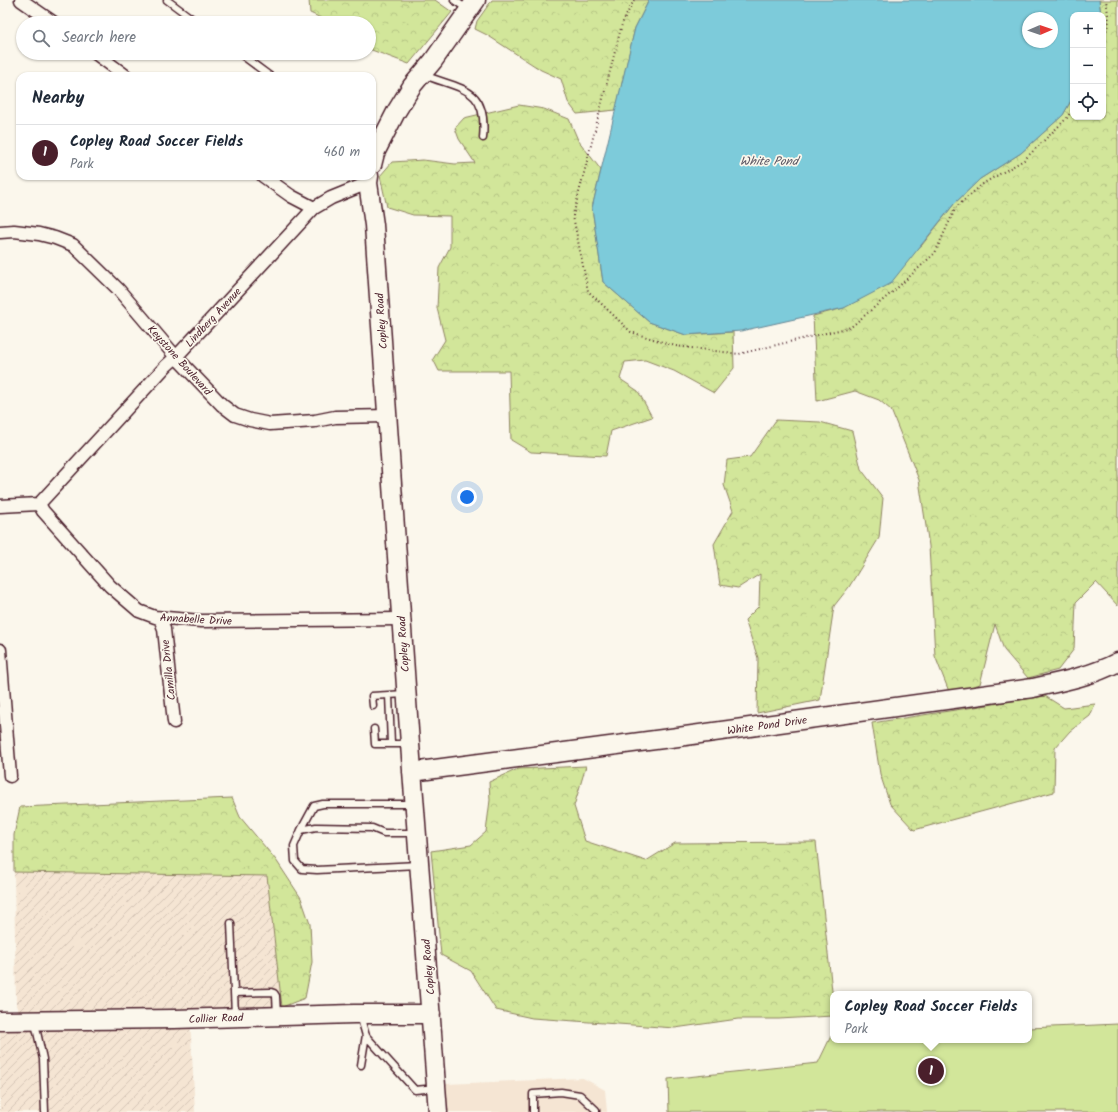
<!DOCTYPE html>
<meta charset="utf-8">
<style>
body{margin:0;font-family:Kalam,sans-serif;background:#f2f2f3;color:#1f2937}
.controls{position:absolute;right:12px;top:12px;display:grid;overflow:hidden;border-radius:8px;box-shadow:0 1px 3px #0004}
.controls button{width:36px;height:36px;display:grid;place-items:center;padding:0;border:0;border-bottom:1px solid #e0e1e3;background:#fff;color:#1f2937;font:20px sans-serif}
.compass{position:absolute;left:1022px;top:12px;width:36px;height:36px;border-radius:50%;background:#fff;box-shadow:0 1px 3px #0004;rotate:88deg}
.you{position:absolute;left:467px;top:497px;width:14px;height:14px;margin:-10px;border:3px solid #fff;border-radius:50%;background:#1a73e8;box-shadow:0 0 0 6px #1a73e833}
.badge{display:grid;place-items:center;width:26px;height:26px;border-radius:50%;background:#4a1f2b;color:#fff;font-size:13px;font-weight:700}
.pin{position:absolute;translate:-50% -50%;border:2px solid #fff;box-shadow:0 1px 4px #0006}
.popup{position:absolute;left:830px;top:991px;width:202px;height:52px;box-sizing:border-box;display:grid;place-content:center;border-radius:8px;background:#fff;filter:drop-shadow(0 1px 3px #0005);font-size:13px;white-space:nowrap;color:#747a83}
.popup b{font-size:15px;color:#1f2937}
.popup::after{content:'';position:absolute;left:50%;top:100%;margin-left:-8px;border:8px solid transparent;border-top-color:#fff}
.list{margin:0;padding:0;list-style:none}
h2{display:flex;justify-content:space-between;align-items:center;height:52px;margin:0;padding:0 16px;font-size:17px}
h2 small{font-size:13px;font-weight:400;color:#747a83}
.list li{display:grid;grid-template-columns:26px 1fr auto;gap:12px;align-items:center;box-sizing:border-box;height:56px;padding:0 16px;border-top:1px solid #e0e1e3}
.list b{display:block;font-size:15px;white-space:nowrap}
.list p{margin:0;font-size:13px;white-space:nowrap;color:#747a83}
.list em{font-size:13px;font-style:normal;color:#747a83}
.icon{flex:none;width:22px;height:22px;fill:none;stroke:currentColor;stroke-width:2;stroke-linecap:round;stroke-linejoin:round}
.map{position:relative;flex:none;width:1118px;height:1112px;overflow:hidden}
.search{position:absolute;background:#fff;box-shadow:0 1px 3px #0004;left:16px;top:16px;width:360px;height:44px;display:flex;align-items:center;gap:10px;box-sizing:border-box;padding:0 14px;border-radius:22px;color:#747a83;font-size:15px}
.panel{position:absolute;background:#fff;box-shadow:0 1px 3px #0004;left:16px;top:72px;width:360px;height:108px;border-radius:12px}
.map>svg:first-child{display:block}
.built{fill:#f5e5d3}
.industrial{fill:url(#industrial-furrows)}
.forest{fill:url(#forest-crowns);stroke:#8e8262}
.park{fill:#d2e69a;stroke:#8e8262}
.water{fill:#7dcbda;stroke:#698694;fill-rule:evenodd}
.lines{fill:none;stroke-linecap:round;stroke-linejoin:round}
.lane-casing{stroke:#4a1f2b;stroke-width:9}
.street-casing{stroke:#4a1f2b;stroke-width:15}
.secondary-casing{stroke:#4a1f2b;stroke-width:21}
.path{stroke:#4a1f2b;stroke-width:2;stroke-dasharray:1 3;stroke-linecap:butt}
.lane{stroke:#fbf7ec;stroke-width:6}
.street{stroke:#fbf7ec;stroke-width:12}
.secondary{stroke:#fbf7ec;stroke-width:18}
.labels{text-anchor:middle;stroke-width:3.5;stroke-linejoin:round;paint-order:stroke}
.street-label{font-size:11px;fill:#4a1f2b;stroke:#fbf7ec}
.water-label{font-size:12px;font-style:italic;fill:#595360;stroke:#fbf7ec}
</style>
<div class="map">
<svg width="1118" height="1112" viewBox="0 0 1118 1112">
<defs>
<pattern id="industrial-furrows" width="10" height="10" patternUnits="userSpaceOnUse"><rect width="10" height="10" fill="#f5e5d3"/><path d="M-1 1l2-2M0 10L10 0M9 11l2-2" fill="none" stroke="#d4c4b5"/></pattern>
<pattern id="forest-crowns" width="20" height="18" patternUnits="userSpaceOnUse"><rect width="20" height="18" fill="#d2e69a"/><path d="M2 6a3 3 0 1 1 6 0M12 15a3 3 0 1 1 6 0" fill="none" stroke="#b6c585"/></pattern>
</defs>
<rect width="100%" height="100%" fill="#fbf7ec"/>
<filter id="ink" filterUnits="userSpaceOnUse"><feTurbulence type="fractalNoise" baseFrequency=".025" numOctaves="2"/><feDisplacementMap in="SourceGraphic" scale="8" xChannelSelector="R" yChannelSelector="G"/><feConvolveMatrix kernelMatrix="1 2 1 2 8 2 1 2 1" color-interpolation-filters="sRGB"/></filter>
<g filter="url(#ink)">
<path class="built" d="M583,1078L605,1090L607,1112H447L446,1084Z"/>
<path class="industrial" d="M14,872L267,876L282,1007L18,1011L16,1005Z
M190,1017L195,1112H0V1021Z"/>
<path class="forest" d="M309,0H435L452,12L409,64L369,49V23H332L310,13Z
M492,0H649L635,28L616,110L577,114L568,102L561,79L541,70L487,35L475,29L477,21Z
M1099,0H1118V606L1096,582L1076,602L1074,649L1058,670L1028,678L1004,650L995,624L980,684L950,694L935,656L929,546L919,480L891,410L879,400L855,391L817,401L813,316L844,308L922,245L954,204L980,179L1021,153L1063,115L1073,97V117H1103V15H1101Z
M519,105L544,109L569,119L578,140L601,170L592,208L603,282L649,322L686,335L733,332L734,368L714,393L674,371L645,360L625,362L620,379L638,391L652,417L611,431L606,456L531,452L511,440L509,371H439L433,359L445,340L437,308L439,268L450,247V216L413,215L387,207L380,176L392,162L423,160L455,164L475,163L459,139L455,128L464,118Z
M776,420L820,422L852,431L861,469L883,498L879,538L849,587L834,606L820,700L757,713L758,658L745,620L759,606L760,574L738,588L720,585L714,544L733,511L724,485L727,460L750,457Z
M1045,696L1064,708L1095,704L1090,716L1070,731L1055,748L1054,792L914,830L890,804L880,774L872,723Z
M586,766L574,806L585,841L646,861L675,843L816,842L833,1000V1016L779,1019H738L675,1028L532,1018L496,1010L471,971L441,955L431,851L471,845L486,832L490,800L489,782L518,769Z
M232,798L240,817L276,860L301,898L310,924L312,962L305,998L282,1007L267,876L14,872V835L20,807Z"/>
<path class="park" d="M1118,1024V1112H669L668,1079L818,1063L831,1036H833V1040H1029V1028Z"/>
<path class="water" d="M649,0H1099L1101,15H1073V97L1063,115L1021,153L980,179L954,204L890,284L844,308L741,331L686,335L649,322L603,282L592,208L635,28ZM1028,18H1052V42H1028Z"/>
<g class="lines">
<defs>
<path id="lane" d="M167,0L198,23
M454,0L467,9
M239,53L270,76
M424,75C462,90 488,87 483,138
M389,695L391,744
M373,706L372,696L405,694
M374,729L375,744H409
M301,830L314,806L323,804H413
M415,833H384L372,828L316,827L301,830L294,846L295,861L302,869L317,870L418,865
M231,923L235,1015
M235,993L271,992L274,993L276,996L277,1015
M360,1015L366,1036L415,1090L436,1088
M35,1023L43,1059L45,1112
M361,1065L366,1035
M533,1112V1094L561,1092L580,1095L596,1110V1112"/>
<path id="street" d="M21,0L54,23
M95,53L126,76
M263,176L291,196L314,208
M0,232L14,231L39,234L55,238L73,245L118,289L176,357L222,405L235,415L250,420L270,424L315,421L335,417L388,416
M39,504L166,366L176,357L314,208L331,198L368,183
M39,504L43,511L110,586L139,611L155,617L201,621L401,619
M0,506L39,504
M160,618L164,629L174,722
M0,650L10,776"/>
<path id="secondary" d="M372,165L375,153L396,112L412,86L433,61L476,0
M369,176L368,183L374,225L410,744L438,1112
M412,772L678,737L1033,688C1061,682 1092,676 1118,662
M0,1021L174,1019L354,1014H431"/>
</defs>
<use href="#lane" class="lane-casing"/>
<use href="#street" class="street-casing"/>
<use href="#secondary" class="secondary-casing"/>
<path class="path" d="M634,0L622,24L573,216L588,291L631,332L675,346L739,354L851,327L896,289L935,253L956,207L984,183L1024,160L1067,118L1073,108
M1103,42L1109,21L1106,0"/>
<use href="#lane" class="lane"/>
<use href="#street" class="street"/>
<use href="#secondary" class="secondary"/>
</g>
</g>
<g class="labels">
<g class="street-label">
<text transform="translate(213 317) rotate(-47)" y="4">Lindberg Avenue</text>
<text transform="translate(381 321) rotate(-94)" y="4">Copley Road</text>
<text transform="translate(180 360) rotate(48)" y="4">Keystone Boulevard</text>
<text transform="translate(196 619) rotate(3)" y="4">Annabelle Drive</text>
<text transform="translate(403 644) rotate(-94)" y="4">Copley Road</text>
<text transform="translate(168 670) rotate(-96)" y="4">Camilla Drive</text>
<text transform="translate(767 725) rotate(-8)" y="4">White Pond Drive</text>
<text transform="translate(428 967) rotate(-95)" y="4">Copley Road</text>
<text transform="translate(216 1018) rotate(-2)" y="4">Collier Road</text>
</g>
<g class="water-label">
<text x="769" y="165">White Pond</text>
</g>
</g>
</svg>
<div class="controls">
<button>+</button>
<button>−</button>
<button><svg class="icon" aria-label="locate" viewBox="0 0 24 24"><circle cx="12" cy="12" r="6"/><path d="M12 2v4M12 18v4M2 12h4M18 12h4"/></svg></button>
</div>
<svg class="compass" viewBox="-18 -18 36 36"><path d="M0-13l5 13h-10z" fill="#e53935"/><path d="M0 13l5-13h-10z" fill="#747a83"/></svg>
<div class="you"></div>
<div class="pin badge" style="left:931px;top:1071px">1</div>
<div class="popup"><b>Copley Road Soccer Fields</b>Park</div>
<div class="search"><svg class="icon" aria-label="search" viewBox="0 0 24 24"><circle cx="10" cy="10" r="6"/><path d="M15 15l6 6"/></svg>Search here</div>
<section class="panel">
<h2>Nearby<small></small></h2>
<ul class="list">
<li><span class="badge">1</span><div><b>Copley Road Soccer Fields</b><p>Park</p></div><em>460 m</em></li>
</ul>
</section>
</div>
